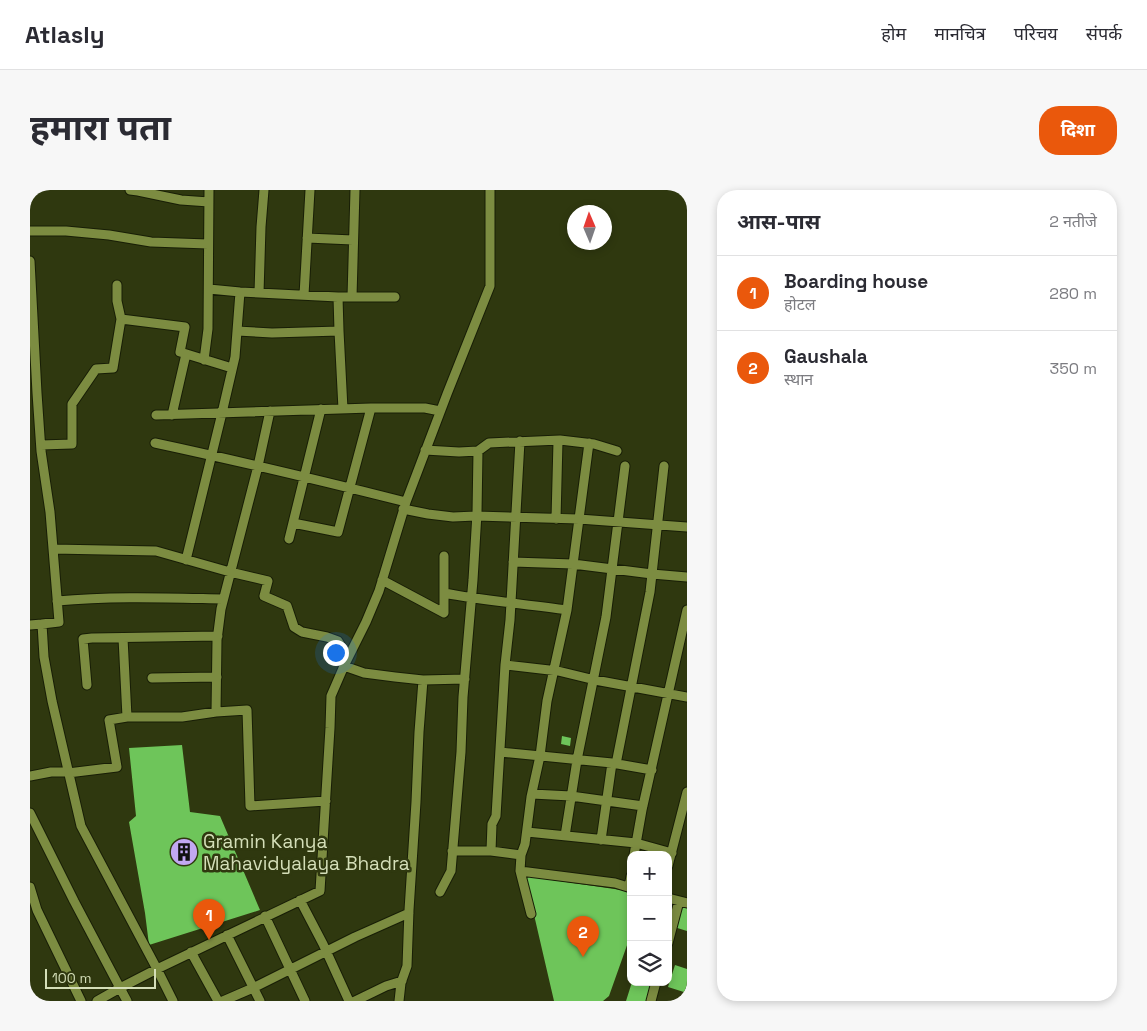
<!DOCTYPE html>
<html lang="hi">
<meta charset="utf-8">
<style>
body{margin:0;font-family:"Space Grotesk","Noto Sans Devanagari",sans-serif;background:#f7f7f7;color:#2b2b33}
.controls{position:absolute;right:15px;bottom:15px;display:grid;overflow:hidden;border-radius:10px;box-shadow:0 2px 8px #0003}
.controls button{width:45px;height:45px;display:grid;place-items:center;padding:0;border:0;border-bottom:1px solid #e1e1e2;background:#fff;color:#2b2b33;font:25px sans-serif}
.compass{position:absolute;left:537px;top:15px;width:45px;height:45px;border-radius:50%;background:#fff;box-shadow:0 2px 8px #0003;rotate:358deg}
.scale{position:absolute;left:15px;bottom:12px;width:111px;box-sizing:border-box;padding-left:5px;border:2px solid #d4deb8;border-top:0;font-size:14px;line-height:18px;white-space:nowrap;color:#d4deb8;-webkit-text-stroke:4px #2f380f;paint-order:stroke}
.you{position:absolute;left:305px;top:462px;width:18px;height:18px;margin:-12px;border:4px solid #fff;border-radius:50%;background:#1a73e8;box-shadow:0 0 0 8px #1a73e833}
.badge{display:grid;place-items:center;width:32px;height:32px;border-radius:50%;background:#ea580c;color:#fff;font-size:16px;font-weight:700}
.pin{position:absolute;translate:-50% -41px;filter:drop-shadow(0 1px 2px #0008)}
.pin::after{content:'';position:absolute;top:26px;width:18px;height:15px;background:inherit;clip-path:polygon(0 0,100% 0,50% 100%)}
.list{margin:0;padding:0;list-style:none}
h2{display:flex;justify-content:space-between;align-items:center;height:65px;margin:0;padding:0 20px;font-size:21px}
h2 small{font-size:16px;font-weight:400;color:#7c7c81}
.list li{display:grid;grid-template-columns:32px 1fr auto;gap:15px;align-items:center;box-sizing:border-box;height:75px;padding:0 20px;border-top:1px solid #e1e1e2}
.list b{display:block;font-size:19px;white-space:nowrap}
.list p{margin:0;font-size:16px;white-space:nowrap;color:#7c7c81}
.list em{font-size:16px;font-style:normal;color:#7c7c81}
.icon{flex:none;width:28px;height:28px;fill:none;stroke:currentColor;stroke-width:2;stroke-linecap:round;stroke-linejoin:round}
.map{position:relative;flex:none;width:657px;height:811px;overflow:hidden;border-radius:20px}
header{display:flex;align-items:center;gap:30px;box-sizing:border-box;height:70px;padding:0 25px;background:#fff;border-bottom:1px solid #e1e1e2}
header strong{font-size:24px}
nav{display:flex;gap:28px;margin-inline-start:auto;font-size:18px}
.intro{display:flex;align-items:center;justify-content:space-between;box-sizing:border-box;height:120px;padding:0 30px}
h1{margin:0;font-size:35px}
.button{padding:12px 22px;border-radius:20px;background:#ea580c;color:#fff;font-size:18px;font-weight:700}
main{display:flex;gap:30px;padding:0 30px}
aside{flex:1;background:#fff;border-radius:20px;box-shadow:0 2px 8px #0003}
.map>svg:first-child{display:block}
.building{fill:#6ec55a}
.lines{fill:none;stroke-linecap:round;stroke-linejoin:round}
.street-casing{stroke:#181e06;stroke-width:11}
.street{stroke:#7c8c41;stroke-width:9}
.labels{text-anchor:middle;stroke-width:5;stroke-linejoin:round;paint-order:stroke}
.poi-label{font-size:19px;fill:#d4deb8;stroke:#2f380f;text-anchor:start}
</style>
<header>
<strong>Atlasly</strong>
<nav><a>होम</a><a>मानचित्र</a><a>परिचय</a><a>संपर्क</a></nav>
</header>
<div class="intro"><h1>हमारा पता</h1><a class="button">दिशा</a></div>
<main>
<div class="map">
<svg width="657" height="811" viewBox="0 0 657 811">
<rect width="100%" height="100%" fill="#2f380f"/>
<path class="building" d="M532,546L541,548L540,556L531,554Z
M152,555L160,622L190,626L230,720L119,755L115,723L99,632L106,626L99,558Z
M495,686L598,701L601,704V744L579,806L573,811H524Z
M651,712L657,714V741L644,737Z
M645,775L657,779V803L638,797Z
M602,792H624L617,811H596Z"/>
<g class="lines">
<defs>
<path id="street" d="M100,0L108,1L151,10L179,12
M0,41H36L79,45L121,52L178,54
M277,48L323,50
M0,71L7,203L11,261L20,322L29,432L12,434L14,467L22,511L51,636L127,779L143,811
M87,95V111L91,129L155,137L150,162L202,178
M179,99L210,102L308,107H365
M229,103L231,37L234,0
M274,105L280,0
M308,107L309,141L313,219
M322,107L325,0
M207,141L242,143L309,141
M174,170L178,139L179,0
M126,225L341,218H395L410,221
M142,225L156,164
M125,253C209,271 292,291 376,312
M11,255L42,254V214L66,179L83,178L91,129
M395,260L429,262L448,261L459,253L530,250L564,254L587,261
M373,319L398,324L423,327L446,326L549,329L657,337
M526,329L528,251
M263,333L308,342L341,218
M259,349L291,219
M23,359L126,361L200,382L238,391L234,406L257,416L264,437L272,442L297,447L308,451L318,468
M156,370L192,223L205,167L210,102
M483,372L543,374L622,384L657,387
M352,390L414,423V366
M414,403C455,411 496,414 537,420
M27,411C82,406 138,408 193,409
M0,435L12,434
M93,448L97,527
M475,475L528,481L565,490L657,507
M314,476L334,483L365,487L393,490L435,489
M122,488L187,487
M57,495L53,449L62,448L188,446
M186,522L187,450L191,419L228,276L240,221
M470,562L582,573L622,580
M586,574L620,402L634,276
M38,583L87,577L79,530L97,527H152L186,522L217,520L220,616L296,611
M0,586L21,582H38
M502,604L541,606L613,616
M0,623L44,711L90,798L67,811
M497,642L606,653L642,663
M535,646L547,570L576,427L595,276
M571,650L582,573
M422,661H461L491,665
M461,661L462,634L466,626L475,475L480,430L490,251
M604,665L612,620L657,420
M638,676L657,602
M490,681L585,693L601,698
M0,697L7,720L51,811
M599,697L601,686
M410,702L421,681L431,562L433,507L443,390L447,323L448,261
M638,708L657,713
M270,710L293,754L319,811
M501,724L490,681L491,665L495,654L501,607L510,566L517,511L537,420L559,253
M235,726L275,811
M197,745L230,811
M638,753L649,711
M161,762L188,811
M97,811L90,798L127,779L290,701L300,538L301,506L314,476L336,432L349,401L376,312L417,204L460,96V0
M193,811L223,798L325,747L379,723
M325,811L356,796L372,791
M369,811L371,793L377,776L379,720L386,612L389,542L393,490
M621,811L626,792"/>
</defs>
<use href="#street" class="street-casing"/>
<use href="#street" class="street"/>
</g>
<defs>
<symbol id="building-disc" viewBox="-11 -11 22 22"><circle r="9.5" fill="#c2a8f3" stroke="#2f380f"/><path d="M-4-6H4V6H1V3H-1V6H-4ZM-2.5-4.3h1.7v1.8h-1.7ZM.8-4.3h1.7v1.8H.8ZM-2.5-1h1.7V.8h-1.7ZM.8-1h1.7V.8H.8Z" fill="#111"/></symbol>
</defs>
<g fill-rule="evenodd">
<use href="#building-disc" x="138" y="646" width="32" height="32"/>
</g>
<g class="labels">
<g class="poi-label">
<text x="173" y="658">Gramin Kanya<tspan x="173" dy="22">Mahavidyalaya Bhadra</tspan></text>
</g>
</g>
</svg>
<div class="controls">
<button>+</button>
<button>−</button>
<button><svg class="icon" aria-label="layers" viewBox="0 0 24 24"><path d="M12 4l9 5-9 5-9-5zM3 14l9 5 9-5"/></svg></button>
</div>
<svg class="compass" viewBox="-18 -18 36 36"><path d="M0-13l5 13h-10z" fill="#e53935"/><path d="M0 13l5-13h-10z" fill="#7c7c81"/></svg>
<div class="scale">100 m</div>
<div class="you"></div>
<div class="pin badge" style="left:179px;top:750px">1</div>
<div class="pin badge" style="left:553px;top:767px">2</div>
</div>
<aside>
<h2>आस-पास<small>2 नतीजे</small></h2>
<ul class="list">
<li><span class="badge">1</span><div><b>Boarding house</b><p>होटल</p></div><em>280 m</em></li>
<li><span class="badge">2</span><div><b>Gaushala</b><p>स्थान</p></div><em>350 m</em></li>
</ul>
</aside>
</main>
